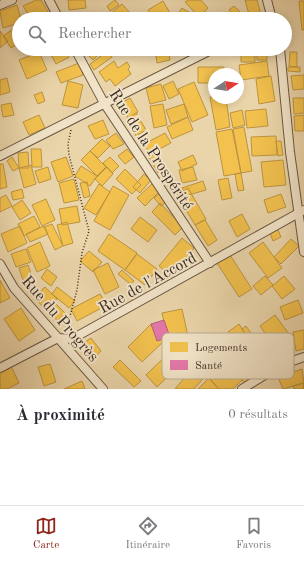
<!DOCTYPE html>
<html lang="fr">
<meta charset="utf-8">
<style>
body{margin:0;font-family:"Old Standard TT",serif;background:#f7f7f7;color:#2b2b33}
.compass{position:absolute;left:208px;top:68px;width:36px;height:36px;border-radius:50%;background:#fff;box-shadow:0 2px 10px #0003;rotate:78deg}
.list{margin:0;padding:0;list-style:none}
h2{display:flex;justify-content:space-between;align-items:center;height:52px;margin:0;padding:0 16px;font-size:17px}
h2 small{font-size:13px;font-weight:400;color:#7c7c81}
.icon{flex:none;width:22px;height:22px;fill:none;stroke:currentColor;stroke-width:2;stroke-linecap:round;stroke-linejoin:round}
.map{position:relative;flex:none;width:304px;height:389px;overflow:hidden}
.search{position:absolute;background:#fff;box-shadow:0 2px 10px #0003;left:12px;right:12px;top:12px;height:44px;display:flex;align-items:center;gap:10px;box-sizing:border-box;padding:0 14px;border-radius:22px;color:#7c7c81;font-size:15px}
.sheet{height:116px;background:#fff}
nav{display:flex;justify-content:space-around;align-items:center;box-sizing:border-box;height:56px;border-top:1px solid #e1e1e2;background:#fff;font-size:11px;color:#7c7c81}
nav a{display:grid;justify-items:center;gap:2px}
nav .on{color:#8f2418}
.map>svg:first-child{display:block}
.homes{fill:#f2c14e;stroke:#bc9440}
.health{fill:#e377a8;stroke:#b16080}
.lines{fill:none;stroke-linecap:round;stroke-linejoin:round}
.street-casing{stroke:#685643;stroke-width:10}
.path{stroke:#3d2c21;stroke-width:1.5;stroke-dasharray:1 2;stroke-linecap:butt}
.street{stroke:#f1e3c7;stroke-width:8}
.labels{text-anchor:middle;stroke-width:4;stroke-linejoin:round;paint-order:stroke}
.street-label{font-size:16px;fill:#3d2c21;stroke:#f1e3c7}
.key{fill:#f1e3c7;stroke:#bbac95;stroke-width:1}
.key-label{font-size:11px;fill:#3d2c21}
</style>
<div class="map">
<svg width="304" height="389" viewBox="0 0 304 389">
<rect width="100%" height="100%" fill="#ead4a9"/>
<filter id="stains"><feTurbulence type="fractalNoise" baseFrequency=".005" numOctaves="4"/><feColorMatrix values="0 0 0 0 .2 0 0 0 0 .09 0 0 0 0 .02 0 0 0 .5 -.17"/></filter>
<radialGradient id="worn" r=".72"><stop offset=".6" stop-color="#630" stop-opacity="0"/><stop offset="1" stop-color="#630" stop-opacity=".3"/></radialGradient>
<path class="homes" d="M36,0H41L50,15L43,19H31L23,6Z
M68,0H85L86,8L69,10Z
M115,0L119,5L110,11L107,6Z
M188,0H201L208,8L199,17L185,2Z
M245,0H257L261,15L250,18Z
M163,1L170,13L160,19H154L148,10Z
M299,1H304V30H302Z
M122,4L131,14L125,19H104Z
M17,5L21,19H19V23L3,28L0,11Z
M234,6L240,12L235,17L229,10Z
M182,8L195,16L193,19H175Z
M19,25V43L11,48L3,36Z
M0,31L8,41L0,48Z
M48,49H65L69,57L56,64Z
M82,49H104L93,60Z
M155,49H168L170,60L157,63Z
M241,49H255V62H241Z
M257,49L267,50V60H257Z
M108,51L112,57L94,70L90,64Z
M39,52L47,70L27,79L19,60Z
M290,52H297V67L289,66Z
M114,61L118,68L127,62L130,67L128,69L131,74L115,86L110,79L106,82L99,72Z
M267,61L269,76L241,80L239,65Z
M79,63L83,75L61,83L56,72Z
M198,67H224V74H214V83H198Z
M288,67H300V72L288,71Z
M304,75V89L293,90L291,76Z
M271,76L275,101L259,104L256,79Z
M7,78L10,92L0,95V80Z
M68,81L83,85L78,108L62,105Z
M173,81L179,94L169,99L163,86Z
M194,82L208,115L192,122L178,89Z
M161,84L166,100L150,104L146,88Z
M42,92L45,101L38,104L34,95Z
M210,97L226,98L230,127L216,130Z
M130,98L138,112L128,118L120,104Z
M293,98H304V113L294,114Z
M11,103L14,115L3,117L1,105Z
M163,104L167,125L154,128L150,106Z
M184,104L188,117L171,124L166,110Z
M266,109L268,126L247,128L245,111Z
M242,110L245,125L233,128L230,113Z
M136,113L146,130L136,136L127,119Z
M39,115L45,128L29,135L23,122Z
M304,115V131H295L294,116Z
M188,117L193,130L172,139L167,127Z
M103,120L109,134L95,139L88,126Z
M244,127L252,171L241,173L233,129Z
M232,129L241,173L224,176L216,132Z
M116,133L124,144L113,149L106,140Z
M165,133L171,143L150,154L144,144Z
M276,136L277,155L252,156L251,137Z
M102,139L110,146L98,158L90,151Z
M276,141H281L283,155L278,156Z
M31,149H41L42,167H32Z
M127,149L134,157L125,164L118,156Z
M90,151L106,167L97,176L81,160Z
M28,152L29,168H19L18,153Z
M156,153L165,169L158,173L149,157Z
M193,155L197,164L182,171L178,162Z
M12,157L19,168L13,171L7,161Z
M66,157L73,176L58,182L51,162Z
M110,157L119,166L112,173L103,163Z
M283,160L286,185L264,187L261,162Z
M0,164H3L7,187L0,189Z
M31,165L36,184L24,188L19,168Z
M81,166L97,176L90,186L75,176Z
M48,167L51,179L39,183L35,171Z
M107,167L113,174L102,186L95,179Z
M193,167L197,180L182,183L179,170Z
M125,169L141,185L132,194L116,179Z
M241,173L244,190L238,191L235,174Z
M144,174L151,180L140,193L133,187Z
M228,178L232,198L222,200L218,180Z
M74,179L79,200L64,203L59,183Z
M203,181L206,190L185,196L182,188Z
M87,182L90,196L84,198L80,183Z
M153,183L161,190L145,206L137,198Z
M99,184L110,192L96,215L84,208Z
M113,186L129,195L110,230L94,221Z
M188,188L206,219L195,225L177,195Z
M22,189L24,198L13,200L11,192Z
M160,193L167,201L161,206L154,198Z
M281,194L286,207L268,213L264,200Z
M6,195L12,206L0,212V198Z
M46,199L55,220L42,226L32,205Z
M22,200L31,213L20,220L12,207Z
M160,203L183,227L175,235L152,212Z
M77,206L80,222L62,225L59,209Z
M242,214L250,229L237,237L229,221Z
M34,216L40,227L24,236L18,224Z
M140,217L157,230L148,242L131,229Z
M205,220L217,240L208,246L195,225Z
M67,222L73,243L63,246L57,225Z
M52,224L63,246L55,250L44,227Z
M20,226L27,243L8,252L1,234Z
M44,226L48,234L30,242L26,234Z
M278,230L281,237L273,241L270,233Z
M109,234L137,253L125,270L98,251Z
M182,238L194,248L171,276L159,266Z
M291,239L299,246L281,264L274,257Z
M40,242L50,266L37,272L27,248Z
M263,242L282,268L268,278L249,253Z
M26,249L31,262L16,267L11,254Z
M89,251L102,262L93,272L80,261Z
M137,254L157,269L145,285L125,270Z
M230,255L252,289L239,297L217,263Z
M108,263L119,287L105,294L93,270Z
M28,265L32,277L23,280L19,268Z
M47,269L57,277L51,286L41,278Z
M122,270L134,281L130,284L118,274Z
M265,276L273,285L261,295L253,286Z
M284,276L295,289L282,299L272,286Z
M0,280L10,298L0,303Z
M45,287L57,299L46,310L34,297Z
M57,287L75,301L69,308L52,294Z
M100,294L107,305L77,321L71,309Z
M298,300L303,313L285,320L280,307Z
M53,301L65,313L58,321L46,310Z
M21,308L35,330L19,341L4,319Z
M182,309L188,336L168,340L162,313Z
M275,315L292,338L276,349L260,326Z
M151,324L166,339L142,362L128,347Z
M239,324L252,345L240,352L228,332Z
M246,326L253,336L249,339L242,329Z
M304,330V349L296,351L293,332Z
M91,338L101,351L96,356L85,342Z
M177,345L188,357L157,387L146,375Z
M120,360L141,381L134,387L113,367Z
M224,360L242,380L233,389H219L207,376Z
M247,361L257,375L244,383L235,369Z
M50,364L56,382L44,386L38,367Z
M196,364L207,374L194,389H175Z
M11,366L19,383L7,389H0V372Z
M302,369L304,383L283,389L278,377Z
M209,378L219,389H198Z
M82,381L85,389H64Z
M303,383L304,389H294L293,386Z"/>
<path class="health" d="M164,320L170,337L157,341L151,324Z"/>
<g class="lines">
<defs>
<path id="street" d="M49,0L59,19
M267,0L272,19
M0,5L12,0
M75,49L104,103L210,263
M280,49L290,152L304,252
M0,156L213,49
M0,264L14,288L103,389
M0,368L58,338L72,339L304,210
M242,389L281,365L304,357"/>
</defs>
<use href="#street" class="street-casing"/>
<path class="path" d="M71,130L68,144L69,155L89,231L82,253L77,290L69,320L72,328"/>
<use href="#street" class="street"/>
</g>
<g class="labels">
<g class="street-label">
<text transform="translate(152 149) rotate(57)" y="6">Rue de la Prospérité</text>
<text transform="translate(147 282) rotate(-29)" y="6">Rue de l'Accord</text>
<text transform="translate(61 318) rotate(49)" y="6">Rue du Progrès</text>
</g>
</g>
<rect x="162" y="333" width="132" height="46" rx="6" class="key"/>
<rect x="170" y="342" width="18" height="10" fill="#f2c14e"/>
<rect x="170" y="360" width="18" height="10" fill="#e377a8"/>
<g class="key-label">
<text x="195" y="351">Logements</text>
<text x="195" y="369">Santé</text>
</g>
<rect width="100%" height="100%" filter="url(#stains)"/>
<rect width="100%" height="100%" fill="url(#worn)"/>
</svg>
<svg class="compass" viewBox="-18 -18 36 36"><path d="M0-13l5 13h-10z" fill="#e53935"/><path d="M0 13l5-13h-10z" fill="#7c7c81"/></svg>
<div class="search"><svg class="icon" aria-label="search" viewBox="0 0 24 24"><circle cx="10" cy="10" r="6"/><path d="M15 15l6 6"/></svg>Rechercher</div>
</div>
<section class="sheet">
<h2>À proximité<small>0 résultats</small></h2>
<ul class="list">
</ul>
</section>
<nav>
<a class="on"><svg class="icon" aria-label="map" viewBox="0 0 24 24"><path d="M3 6l6-2 6 2 6-2v14l-6 2-6-2-6 2zM9 4v14M15 6v14"/></svg>Carte</a>
<a><svg class="icon" aria-label="directions" viewBox="0 0 24 24"><path d="M12 3l9 9-9 9-9-9zM9 14v-3h6M13 9l2 2-2 2"/></svg>Itinéraire</a>
<a><svg class="icon" aria-label="saved" viewBox="0 0 24 24"><path d="M7 4h10v16l-5-4-5 4z"/></svg>Favoris</a>
</nav>
